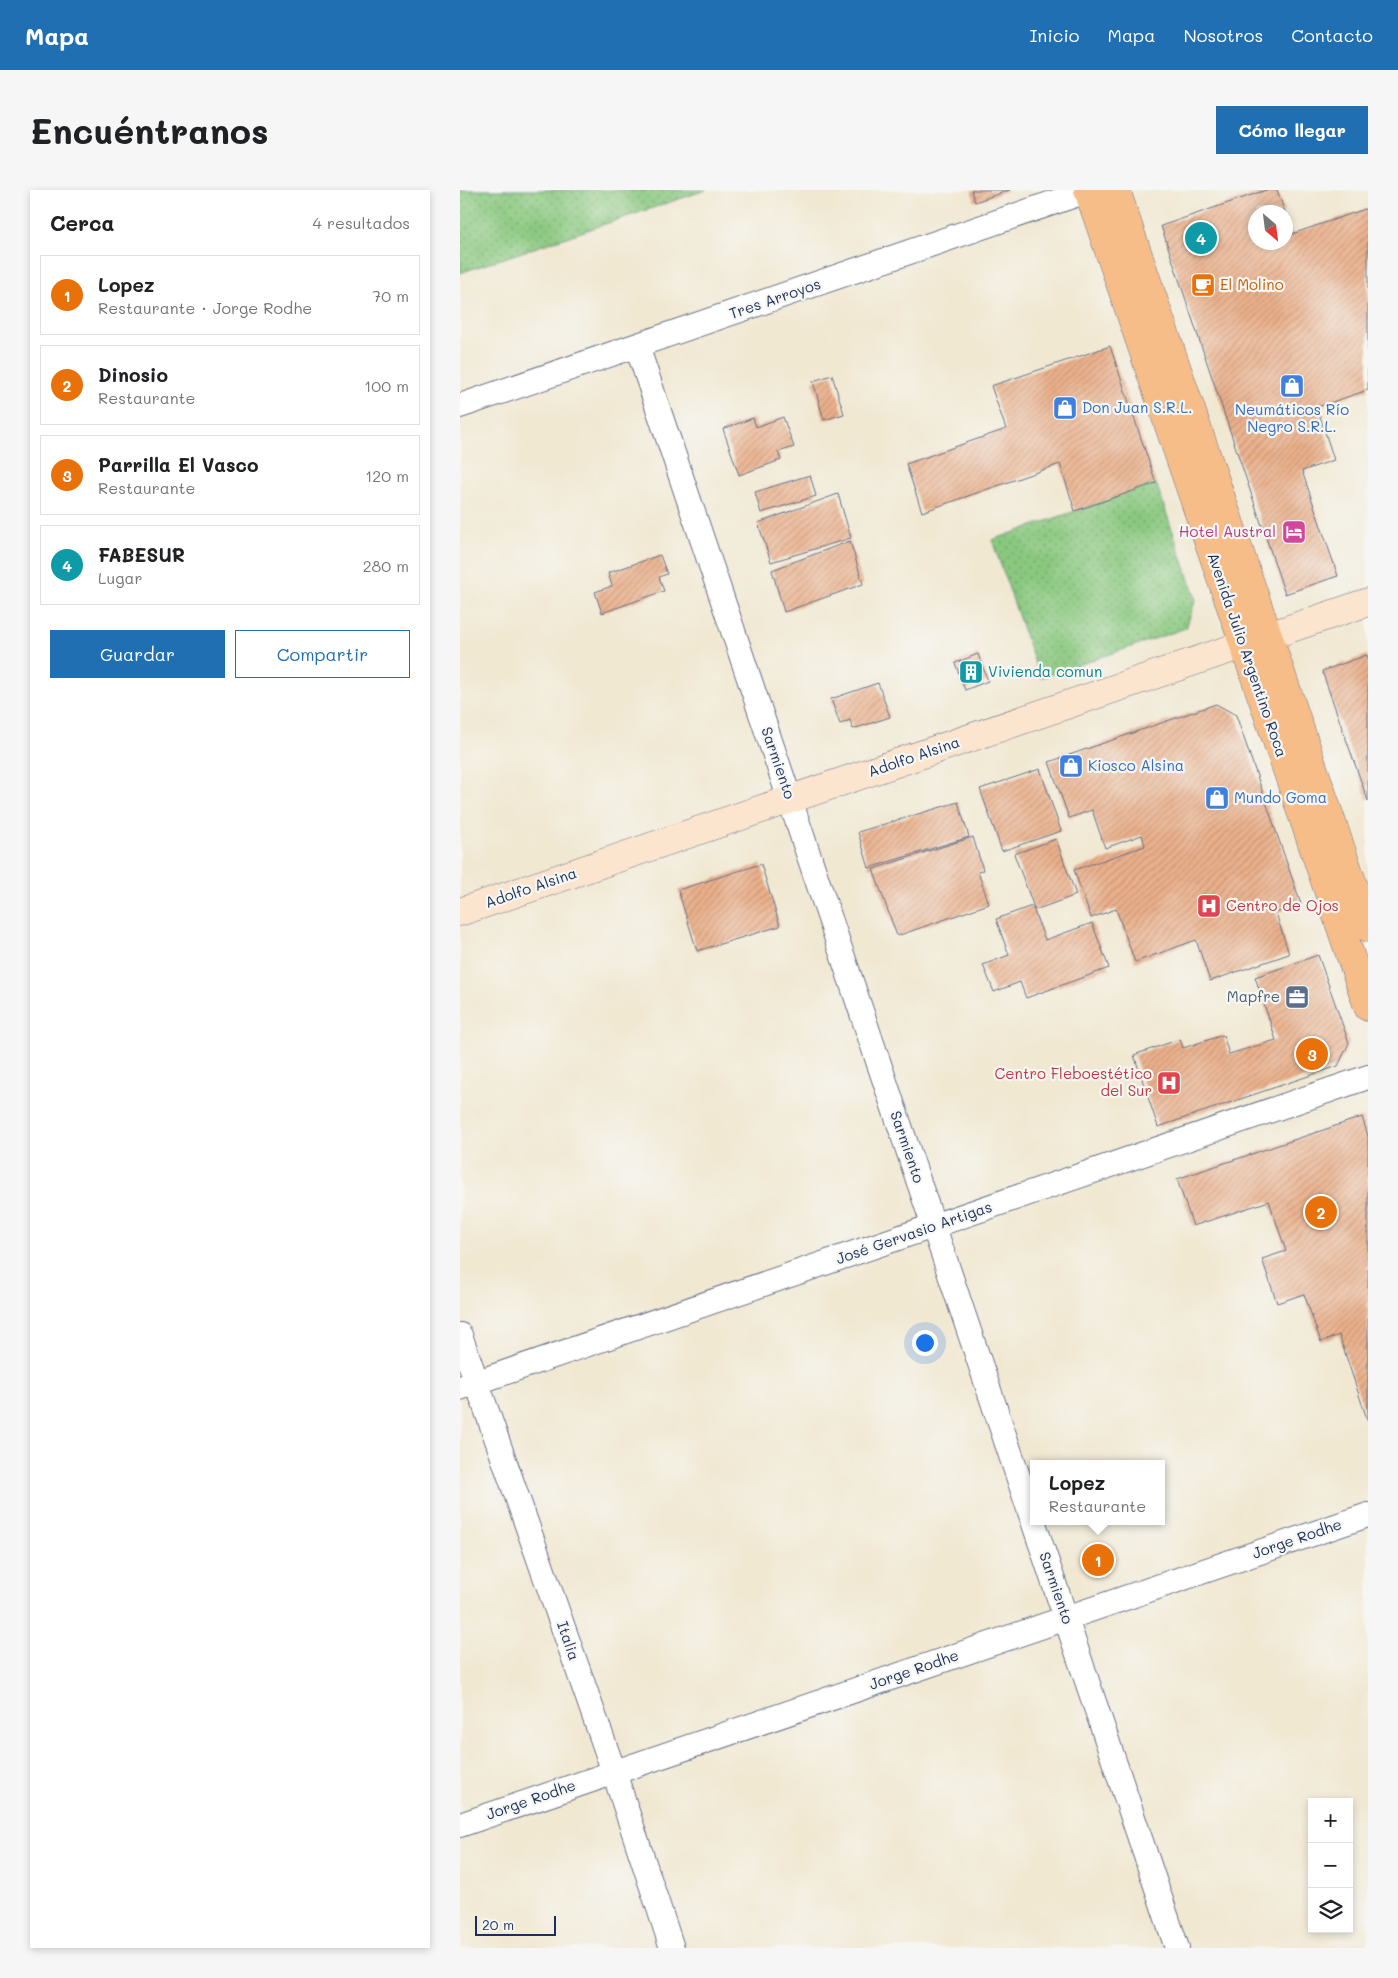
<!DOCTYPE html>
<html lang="es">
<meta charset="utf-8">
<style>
body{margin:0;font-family:Mali,sans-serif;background:#f6f6f6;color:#202124}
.controls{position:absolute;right:15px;bottom:15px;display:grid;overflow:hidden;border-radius:0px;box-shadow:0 2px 8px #0003}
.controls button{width:45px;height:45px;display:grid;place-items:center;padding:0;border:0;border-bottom:1px solid #e0e0e0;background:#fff;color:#202124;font:25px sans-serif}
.compass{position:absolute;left:788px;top:15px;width:45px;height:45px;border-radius:50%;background:#fff;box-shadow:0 2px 8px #0003;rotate:152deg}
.scale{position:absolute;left:15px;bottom:12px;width:81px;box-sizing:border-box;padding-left:5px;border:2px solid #1b2f5e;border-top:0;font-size:14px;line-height:18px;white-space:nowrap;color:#1b2f5e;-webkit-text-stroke:4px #f6f6f2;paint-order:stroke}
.you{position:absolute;left:464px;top:1152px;width:18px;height:18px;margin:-12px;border:4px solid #fff;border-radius:50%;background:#1a73e8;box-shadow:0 0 0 8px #1a73e833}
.badge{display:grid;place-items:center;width:32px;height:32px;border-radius:50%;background:#1f6fb2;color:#fff;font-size:16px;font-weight:700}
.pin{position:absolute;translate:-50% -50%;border:2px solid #fff;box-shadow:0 1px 5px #0006}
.popup{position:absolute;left:570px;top:1270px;width:135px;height:65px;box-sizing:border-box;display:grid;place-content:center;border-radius:0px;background:#fff;filter:drop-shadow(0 1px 4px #0005);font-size:16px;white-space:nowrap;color:#757577}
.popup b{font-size:19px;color:#202124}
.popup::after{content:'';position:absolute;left:50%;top:100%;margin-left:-10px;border:10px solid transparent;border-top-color:#fff}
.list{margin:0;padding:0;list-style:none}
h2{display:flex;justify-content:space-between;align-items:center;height:65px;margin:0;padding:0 20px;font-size:21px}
h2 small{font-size:16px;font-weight:400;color:#757577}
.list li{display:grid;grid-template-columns:32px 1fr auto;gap:15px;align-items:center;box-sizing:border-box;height:80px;margin:0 10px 10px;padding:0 10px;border:1px solid #e0e0e0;border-radius:0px}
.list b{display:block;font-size:19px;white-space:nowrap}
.list p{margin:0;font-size:16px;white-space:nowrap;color:#757577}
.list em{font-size:16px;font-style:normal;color:#757577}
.actions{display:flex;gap:10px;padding:15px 20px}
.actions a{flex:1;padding:11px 0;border:1px solid #1f6fb2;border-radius:0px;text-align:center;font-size:18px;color:#1f6fb2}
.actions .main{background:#1f6fb2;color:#fff}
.icon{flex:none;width:28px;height:28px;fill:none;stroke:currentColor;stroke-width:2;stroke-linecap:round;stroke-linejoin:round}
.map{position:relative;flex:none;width:908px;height:1758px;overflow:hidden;border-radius:0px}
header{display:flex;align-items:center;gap:30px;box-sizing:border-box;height:70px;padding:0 25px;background:#1f6fb2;color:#fff}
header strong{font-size:24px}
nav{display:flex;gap:28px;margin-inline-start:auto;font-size:18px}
.intro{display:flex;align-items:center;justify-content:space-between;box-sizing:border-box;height:120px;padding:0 30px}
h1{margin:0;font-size:35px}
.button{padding:12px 22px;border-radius:0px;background:#1f6fb2;color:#fff;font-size:18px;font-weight:700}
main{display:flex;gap:30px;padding:0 30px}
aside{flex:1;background:#fff;border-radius:0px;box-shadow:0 2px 8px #0003}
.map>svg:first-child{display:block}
.grass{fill:url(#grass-dots);stroke:#527c6e}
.building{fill:url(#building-hatch)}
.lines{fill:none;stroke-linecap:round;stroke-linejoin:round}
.street-casing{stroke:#667087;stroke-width:26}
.secondary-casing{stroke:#667087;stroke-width:29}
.primary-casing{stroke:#667087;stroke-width:29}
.street{stroke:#fff;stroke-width:24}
.secondary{stroke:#fce5cf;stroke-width:28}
.primary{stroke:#f7bd88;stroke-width:28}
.labels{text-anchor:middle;stroke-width:4.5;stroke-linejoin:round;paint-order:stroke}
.food-label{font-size:15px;fill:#c56008;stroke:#f6f6f2;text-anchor:start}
.street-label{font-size:15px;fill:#1b2f5e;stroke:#f6f6f2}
.shop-label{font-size:15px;fill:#366cbe;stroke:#f6f6f2;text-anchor:start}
.hotel-label{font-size:15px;fill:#b23c85;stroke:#f6f6f2;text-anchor:end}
.culture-label{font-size:15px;fill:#0d838f;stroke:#f6f6f2;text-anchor:start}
.health-label{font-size:15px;fill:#be3a42;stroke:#f6f6f2;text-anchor:start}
.service-label{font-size:15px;fill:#4e5e75;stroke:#f6f6f2;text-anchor:end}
</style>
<header>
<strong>Mapa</strong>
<nav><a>Inicio</a><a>Mapa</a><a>Nosotros</a><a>Contacto</a></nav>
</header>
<div class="intro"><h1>Encuéntranos</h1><a class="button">Cómo llegar</a></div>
<main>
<aside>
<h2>Cerca<small>4 resultados</small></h2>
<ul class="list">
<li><span class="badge" style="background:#e8710a">1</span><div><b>Lopez</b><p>Restaurante · Jorge Rodhe</p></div><em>70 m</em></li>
<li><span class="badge" style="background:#e8710a">2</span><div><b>Dinosio</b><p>Restaurante</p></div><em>100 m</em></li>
<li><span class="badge" style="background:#e8710a">3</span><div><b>Parrilla El Vasco</b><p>Restaurante</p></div><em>120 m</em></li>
<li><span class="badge" style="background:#0f9aa8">4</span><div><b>FABESUR</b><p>Lugar</p></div><em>280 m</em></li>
</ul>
<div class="actions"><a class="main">Guardar</a><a>Compartir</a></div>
</aside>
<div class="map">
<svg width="908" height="1758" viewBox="0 0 908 1758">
<defs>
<pattern id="grass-dots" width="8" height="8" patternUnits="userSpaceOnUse" patternTransform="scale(1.25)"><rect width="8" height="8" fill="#8ac87f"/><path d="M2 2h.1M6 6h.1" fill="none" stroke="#70a36b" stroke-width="1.8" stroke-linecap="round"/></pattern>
<pattern id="building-hatch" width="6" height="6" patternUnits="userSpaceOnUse" patternTransform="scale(1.25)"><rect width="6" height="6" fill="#ecb18b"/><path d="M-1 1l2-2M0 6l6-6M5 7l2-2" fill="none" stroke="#be9075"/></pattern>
</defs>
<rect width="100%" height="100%" fill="#f6f6f2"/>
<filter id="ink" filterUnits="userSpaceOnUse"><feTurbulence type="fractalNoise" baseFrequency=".02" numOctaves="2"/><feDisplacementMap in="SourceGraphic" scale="10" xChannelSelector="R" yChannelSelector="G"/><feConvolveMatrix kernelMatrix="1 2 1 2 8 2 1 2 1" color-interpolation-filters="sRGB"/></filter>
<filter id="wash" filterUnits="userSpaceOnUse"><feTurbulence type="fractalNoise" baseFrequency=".0096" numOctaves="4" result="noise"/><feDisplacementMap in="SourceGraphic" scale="20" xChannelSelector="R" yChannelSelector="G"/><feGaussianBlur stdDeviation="1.12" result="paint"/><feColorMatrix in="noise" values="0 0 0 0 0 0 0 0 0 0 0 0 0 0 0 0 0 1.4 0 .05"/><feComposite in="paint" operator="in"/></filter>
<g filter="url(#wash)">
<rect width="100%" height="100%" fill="#f1e8d2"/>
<path class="grass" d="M0,0H246L0,83Z
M696,293L736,409L726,438L580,488L532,350Z"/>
<g id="blocks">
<path class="building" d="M511,0H550L515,12Z
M806,0H817L825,22H796V52H826V26L832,44L908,18V200L857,217L874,270L842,281L878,386L825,404L701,36Z
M650,156L696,293L615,321L600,274L462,322L446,274L546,239L531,196Z
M372,185L384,224L364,230L353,191Z
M323,227L334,257L318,262L321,270L279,285L263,239L293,228L296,237Z
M350,285L356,306L301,323L295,302Z
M378,304L391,348L311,372L298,333Z
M390,351L403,394L324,422L312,380Z
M200,365L207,384L199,387L204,401L142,423L135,402L152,396L148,383Z
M518,464L528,491L505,500L495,473Z
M907,465L908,468V611L862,481Z
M418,493L430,527L393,539L390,530L380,534L371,509Z
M756,514L776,525L841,714L816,723L829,764L750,791L736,750L675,772L656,719L631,728L614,680L685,656L682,645L645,658L632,620L609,628L589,572Z
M580,579L601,641L542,661L520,599Z
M498,612L509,647L409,678L398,642Z
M513,647L523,680L518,682L529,714L437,746L413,679Z
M596,649L616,705L575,720L554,664Z
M301,674L320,736L237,761L218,700Z
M572,716L585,750L632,733L649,778L566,808L560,792L534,802L523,775L549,765L536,729Z
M858,765L889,853L878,876L698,937L674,865L720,849L723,858L763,845L769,864L816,850L795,787Z
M902,927L908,946V1232L879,1145L861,1152L844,1104L817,1113L802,1069L826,1061L809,1011L733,1036L717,989Z"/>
</g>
</g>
<g filter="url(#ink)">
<use href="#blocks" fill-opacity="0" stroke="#667087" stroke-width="1"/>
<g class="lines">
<defs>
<path id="street" d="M177,156L717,1758
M0,216L630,0
M0,1145L154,1582L212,1758
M0,1198L908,887
M0,1635L908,1325"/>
<path id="secondary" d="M0,722L908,412"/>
<path id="primary" d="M628,0L908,817
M656,0L908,738"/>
</defs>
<use href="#street" class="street-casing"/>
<use href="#secondary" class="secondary-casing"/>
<use href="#primary" class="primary-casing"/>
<use href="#street" class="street"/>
<use href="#secondary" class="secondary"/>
<use href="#primary" class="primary"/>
</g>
</g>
<defs>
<symbol id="cafe-square" viewBox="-11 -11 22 22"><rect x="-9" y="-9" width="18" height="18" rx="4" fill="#e8710a" stroke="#f6f6f2"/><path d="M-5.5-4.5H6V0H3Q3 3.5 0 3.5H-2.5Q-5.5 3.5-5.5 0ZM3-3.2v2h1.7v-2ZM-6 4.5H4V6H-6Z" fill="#fff"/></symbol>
<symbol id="shop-square" viewBox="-11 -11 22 22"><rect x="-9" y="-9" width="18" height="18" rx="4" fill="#3f7fe0" stroke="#f6f6f2"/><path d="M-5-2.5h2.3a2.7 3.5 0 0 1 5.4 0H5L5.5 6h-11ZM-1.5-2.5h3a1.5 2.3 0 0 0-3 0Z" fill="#fff"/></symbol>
<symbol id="hotel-square" viewBox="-11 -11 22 22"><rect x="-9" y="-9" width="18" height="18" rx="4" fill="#d1479c" stroke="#f6f6f2"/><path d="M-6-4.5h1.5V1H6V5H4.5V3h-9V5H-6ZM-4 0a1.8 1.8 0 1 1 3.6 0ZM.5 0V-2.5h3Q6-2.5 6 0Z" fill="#fff"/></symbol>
<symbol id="building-square" viewBox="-11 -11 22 22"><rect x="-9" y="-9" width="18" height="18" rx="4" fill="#0f9aa8" stroke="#f6f6f2"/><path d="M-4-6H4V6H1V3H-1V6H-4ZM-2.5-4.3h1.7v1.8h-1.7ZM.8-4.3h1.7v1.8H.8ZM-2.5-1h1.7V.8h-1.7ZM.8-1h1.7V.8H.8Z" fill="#fff"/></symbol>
<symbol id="hospital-square" viewBox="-11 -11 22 22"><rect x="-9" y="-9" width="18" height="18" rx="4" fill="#e0444e" stroke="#f6f6f2"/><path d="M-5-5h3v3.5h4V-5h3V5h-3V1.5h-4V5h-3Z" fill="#fff"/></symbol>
<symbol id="office-square" viewBox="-11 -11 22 22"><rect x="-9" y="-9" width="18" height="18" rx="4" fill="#5c6f8a" stroke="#f6f6f2"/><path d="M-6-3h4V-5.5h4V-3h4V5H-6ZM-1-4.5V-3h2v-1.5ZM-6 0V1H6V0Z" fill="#fff"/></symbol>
</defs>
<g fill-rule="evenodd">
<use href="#cafe-square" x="729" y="81" width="28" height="28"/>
<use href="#shop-square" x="818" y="182" width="28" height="28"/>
<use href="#shop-square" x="591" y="204" width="28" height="28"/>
<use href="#hotel-square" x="820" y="328" width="28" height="28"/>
<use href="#building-square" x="497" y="468" width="28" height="28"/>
<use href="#shop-square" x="597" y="562" width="28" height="28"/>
<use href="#shop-square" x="743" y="594" width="28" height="28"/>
<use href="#hospital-square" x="735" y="702" width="28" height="28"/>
<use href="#office-square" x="823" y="793" width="28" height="28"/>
<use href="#hospital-square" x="695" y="879" width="28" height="28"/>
</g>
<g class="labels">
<g class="food-label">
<text x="760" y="100">El Molino</text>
</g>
<g class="street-label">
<text transform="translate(315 109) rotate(-19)" y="5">Tres Arroyos</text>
<text transform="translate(787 465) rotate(71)" y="5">Avenida Julio Argentino Roca</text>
<text transform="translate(454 567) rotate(-19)" y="5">Adolfo Alsina</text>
<text transform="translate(318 573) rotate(71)" y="5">Sarmiento</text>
<text transform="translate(71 698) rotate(-19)" y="5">Adolfo Alsina</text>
<text transform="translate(447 957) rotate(71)" y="5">Sarmiento</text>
<text transform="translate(454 1043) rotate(-19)" y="5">José Gervasio Artigas</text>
<text transform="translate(837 1349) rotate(-19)" y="5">Jorge Rodhe</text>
<text transform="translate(596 1398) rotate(71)" y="5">Sarmiento</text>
<text transform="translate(108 1451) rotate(71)" y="5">Italia</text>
<text transform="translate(454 1480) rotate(-19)" y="5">Jorge Rodhe</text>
<text transform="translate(71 1610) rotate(-19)" y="5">Jorge Rodhe</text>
</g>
<g class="shop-label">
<text x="622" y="223">Don Juan S.R.L.</text>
<text x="832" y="225" text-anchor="middle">Neumáticos Río<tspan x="832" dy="17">Negro S.R.L.</tspan></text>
<text x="628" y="581">Kiosco Alsina</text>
<text x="774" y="613">Mundo Goma</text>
</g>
<g class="hotel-label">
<text x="816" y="347">Hotel Austral</text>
</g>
<g class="culture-label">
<text x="528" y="487">Vivienda comun</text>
</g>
<g class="health-label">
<text x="766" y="721">Centro de Ojos</text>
<text x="692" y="889" text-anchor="end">Centro Fleboestético<tspan x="692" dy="17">del Sur</tspan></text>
</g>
<g class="service-label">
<text x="820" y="812">Mapfre</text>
</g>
</g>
</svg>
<div class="controls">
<button>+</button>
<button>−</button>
<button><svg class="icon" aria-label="layers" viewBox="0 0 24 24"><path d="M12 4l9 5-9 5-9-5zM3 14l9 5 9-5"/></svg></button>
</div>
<svg class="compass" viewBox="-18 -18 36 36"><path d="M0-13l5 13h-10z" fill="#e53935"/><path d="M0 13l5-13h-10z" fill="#757577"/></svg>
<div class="scale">20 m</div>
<div class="you"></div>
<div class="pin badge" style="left:638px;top:1370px;background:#e8710a">1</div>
<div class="popup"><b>Lopez</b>Restaurante</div>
<div class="pin badge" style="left:861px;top:1022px;background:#e8710a">2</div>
<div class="pin badge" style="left:852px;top:864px;background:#e8710a">3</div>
<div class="pin badge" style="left:741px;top:48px;background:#0f9aa8">4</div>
</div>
</main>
